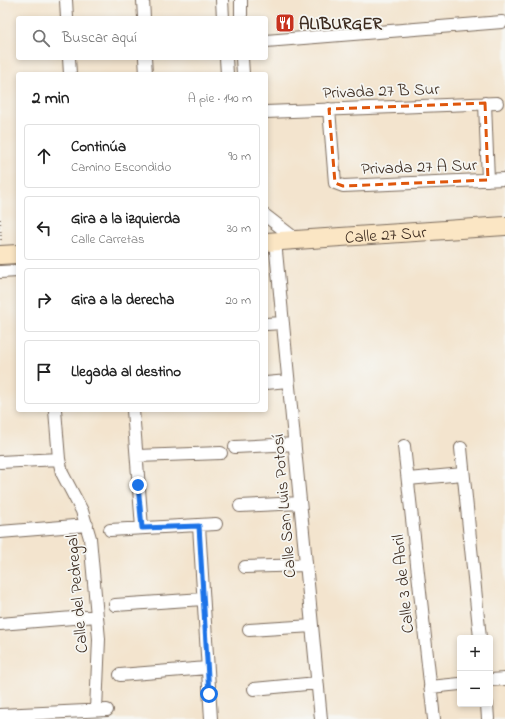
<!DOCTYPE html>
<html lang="es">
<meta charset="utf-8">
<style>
body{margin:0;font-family:"Indie Flower",sans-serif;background:#f6f6f6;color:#222}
.controls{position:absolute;right:12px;bottom:12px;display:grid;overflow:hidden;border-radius:4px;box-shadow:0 2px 6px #0003}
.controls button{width:36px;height:36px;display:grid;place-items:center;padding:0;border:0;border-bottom:1px solid #e0e0e0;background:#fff;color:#222;font:20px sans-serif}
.stop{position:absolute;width:12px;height:12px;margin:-9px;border:3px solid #1a73e8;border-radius:50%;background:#fff}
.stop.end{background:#1a73e8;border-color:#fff;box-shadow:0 1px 4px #0008}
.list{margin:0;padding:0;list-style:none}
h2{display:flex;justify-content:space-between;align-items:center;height:52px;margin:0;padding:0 16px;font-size:17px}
h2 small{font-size:13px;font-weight:400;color:#767676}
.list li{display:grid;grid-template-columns:26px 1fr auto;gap:12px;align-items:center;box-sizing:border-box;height:64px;margin:0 8px 8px;padding:0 8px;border:1px solid #e0e0e0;border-radius:4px}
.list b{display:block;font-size:15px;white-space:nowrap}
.list p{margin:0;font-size:13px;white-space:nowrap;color:#767676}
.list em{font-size:13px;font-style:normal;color:#767676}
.icon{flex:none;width:22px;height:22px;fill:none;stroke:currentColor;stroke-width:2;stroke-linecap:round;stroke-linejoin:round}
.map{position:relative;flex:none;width:505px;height:719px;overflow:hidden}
.search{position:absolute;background:#fff;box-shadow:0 2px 6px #0003;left:16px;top:16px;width:252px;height:44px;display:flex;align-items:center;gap:10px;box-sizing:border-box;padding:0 14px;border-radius:4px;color:#767676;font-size:15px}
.panel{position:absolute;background:#fff;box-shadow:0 2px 6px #0003;left:16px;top:72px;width:252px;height:340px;border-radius:4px}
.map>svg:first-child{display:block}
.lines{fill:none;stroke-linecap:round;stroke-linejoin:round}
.street-casing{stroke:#7b6b5c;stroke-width:14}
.secondary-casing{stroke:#7b6b5c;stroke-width:20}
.path{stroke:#7b6b5c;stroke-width:2;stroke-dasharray:1 3;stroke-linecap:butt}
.street{stroke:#fff;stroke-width:12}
.secondary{stroke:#fbe6c4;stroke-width:18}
.route{stroke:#1a73e8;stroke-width:5}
.marked{fill:none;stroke:#df570d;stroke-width:3;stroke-dasharray:8 5;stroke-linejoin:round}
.labels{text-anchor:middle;stroke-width:3.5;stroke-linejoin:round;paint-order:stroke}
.poi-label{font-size:17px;font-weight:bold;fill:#3b2a1e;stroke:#f6f6f2;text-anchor:start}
.street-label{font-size:17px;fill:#3b2a1e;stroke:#f6f6f2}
</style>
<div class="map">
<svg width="505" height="719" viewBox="0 0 505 719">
<rect width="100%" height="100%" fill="#f6f6f2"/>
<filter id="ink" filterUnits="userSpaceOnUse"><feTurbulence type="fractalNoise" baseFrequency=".025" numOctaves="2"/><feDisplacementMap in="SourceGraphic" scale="8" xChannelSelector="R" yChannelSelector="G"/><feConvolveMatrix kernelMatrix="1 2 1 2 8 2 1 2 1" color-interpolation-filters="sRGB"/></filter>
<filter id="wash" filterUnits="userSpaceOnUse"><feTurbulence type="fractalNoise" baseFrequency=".012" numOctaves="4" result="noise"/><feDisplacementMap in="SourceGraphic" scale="16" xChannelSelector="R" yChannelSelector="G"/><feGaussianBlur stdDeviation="0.9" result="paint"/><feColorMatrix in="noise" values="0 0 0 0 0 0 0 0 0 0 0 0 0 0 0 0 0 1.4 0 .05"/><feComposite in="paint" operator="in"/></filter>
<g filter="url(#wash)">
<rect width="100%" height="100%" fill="#f3e4ce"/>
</g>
<g filter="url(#ink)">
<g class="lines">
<defs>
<path id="street" d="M66,0L67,18
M143,0L144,18
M222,0L223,18
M241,18V0
M266,41L502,22
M69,58L70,74
M145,58L146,74
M226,58L227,74
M242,58L243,74
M485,103L488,180
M329,109L335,183L343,186L505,179
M266,112L497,103
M266,216L297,240
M275,241L321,719
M0,272L18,271
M266,324L283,323
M266,383L288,381
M55,410L59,459L62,473L82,511L90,538L99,639L96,710
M133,410L142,528
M404,446L434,719
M235,447L294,444
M461,448L480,638
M137,456L221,453
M0,462L59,459
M408,479L463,474
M240,506L300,503
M199,526L211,719
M110,530L216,524
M0,532L87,525
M245,567L306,565
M115,605L203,599
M0,624L97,616
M249,630L312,626
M120,675L207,668
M490,680L505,679
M430,687L460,684
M254,689L317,683
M487,704L488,719
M0,715L107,710"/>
<g id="secondary">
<path id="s1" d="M266,242L505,226"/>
<path d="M0,255L18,254"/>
</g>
</defs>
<use href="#street" class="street-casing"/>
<use href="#secondary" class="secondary-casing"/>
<path class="path" d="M0,219L1,240"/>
<use href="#street" class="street"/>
<use href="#secondary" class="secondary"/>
</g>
</g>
<g class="lines" filter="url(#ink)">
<path class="route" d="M138,485L142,528L199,526L209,694"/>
</g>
<path class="marked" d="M485,103L488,180L343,186L335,183L329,109Z"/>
<defs>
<symbol id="restaurant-square" viewBox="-11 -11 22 22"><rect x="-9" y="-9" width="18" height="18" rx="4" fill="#c8321e" stroke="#f6f6f2"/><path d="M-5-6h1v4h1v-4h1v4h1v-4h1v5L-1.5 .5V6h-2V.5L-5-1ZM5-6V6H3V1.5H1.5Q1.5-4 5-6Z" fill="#fff"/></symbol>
</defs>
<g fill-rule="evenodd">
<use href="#restaurant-square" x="274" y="12" width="22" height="22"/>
</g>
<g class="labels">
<g class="poi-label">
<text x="299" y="29">ALIBURGER</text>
</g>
<g class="street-label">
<text transform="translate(381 90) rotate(-2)" y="6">Privada 27 B Sur</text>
<text transform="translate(419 166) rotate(-2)" y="6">Privada 27 A Sur</text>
<text dy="6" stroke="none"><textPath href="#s1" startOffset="120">Calle 27 Sur</textPath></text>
<text transform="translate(283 506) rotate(-95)" y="6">Calle San Luis Potosí</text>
<text transform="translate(402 584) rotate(-96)" y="6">Calle 3 de Abril</text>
<text transform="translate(76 594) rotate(-95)" y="6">Calle del Pedregal</text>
</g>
</g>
</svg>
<div class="controls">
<button>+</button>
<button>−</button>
</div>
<div class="stop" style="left:209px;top:694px"></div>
<div class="stop end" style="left:138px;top:485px"></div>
<div class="search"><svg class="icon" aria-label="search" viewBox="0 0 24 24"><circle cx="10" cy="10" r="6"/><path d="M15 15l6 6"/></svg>Buscar aquí</div>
<section class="panel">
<h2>2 min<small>A pie · 140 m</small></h2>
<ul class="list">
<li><svg class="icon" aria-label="ahead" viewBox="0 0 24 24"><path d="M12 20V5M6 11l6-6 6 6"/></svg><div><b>Continúa</b><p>Camino Escondido</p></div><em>90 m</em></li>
<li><svg class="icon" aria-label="left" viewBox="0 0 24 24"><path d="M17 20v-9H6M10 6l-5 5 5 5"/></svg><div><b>Gira a la izquierda</b><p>Calle Carretas</p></div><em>30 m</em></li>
<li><svg class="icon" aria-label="right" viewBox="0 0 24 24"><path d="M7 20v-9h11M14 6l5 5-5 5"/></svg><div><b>Gira a la derecha</b></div><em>20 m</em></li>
<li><svg class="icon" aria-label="arrive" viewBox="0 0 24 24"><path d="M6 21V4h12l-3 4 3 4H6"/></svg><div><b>Llegada al destino</b></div></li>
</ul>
</section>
</div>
